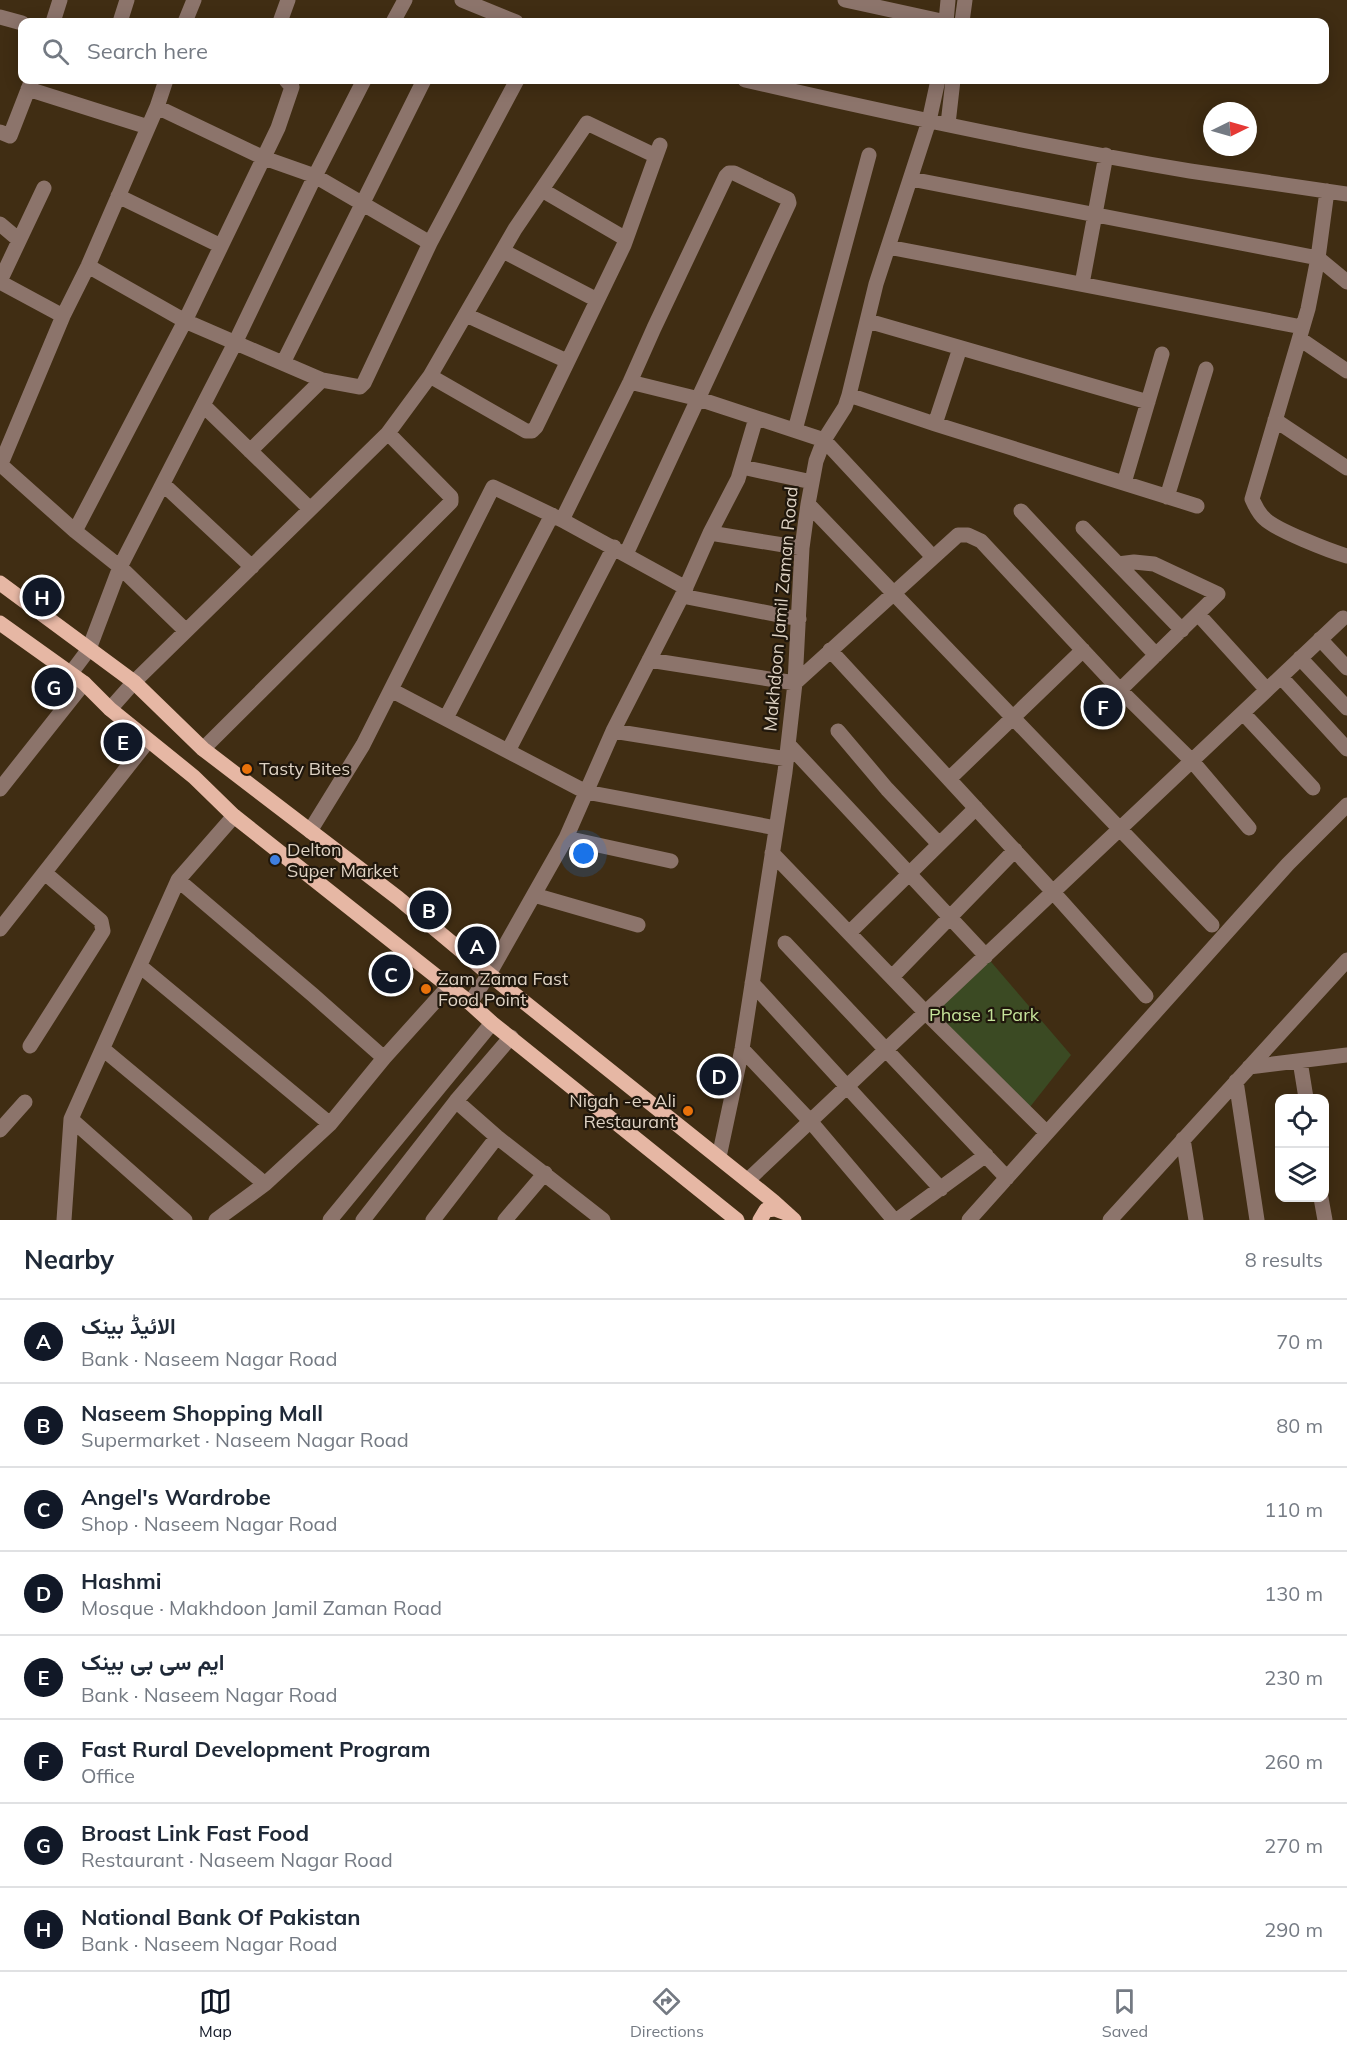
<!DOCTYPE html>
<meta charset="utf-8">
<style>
body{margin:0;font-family:Mulish,Vazirmatn,sans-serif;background:#f2f2f3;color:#1f2937}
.controls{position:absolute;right:18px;bottom:18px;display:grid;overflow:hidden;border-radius:12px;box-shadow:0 3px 15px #0003}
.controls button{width:54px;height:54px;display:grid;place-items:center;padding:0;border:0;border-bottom:2px solid #e0e1e3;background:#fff;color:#1f2937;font:30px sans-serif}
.compass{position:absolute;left:1203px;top:102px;width:54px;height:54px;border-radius:50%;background:#fff;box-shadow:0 3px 15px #0003;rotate:85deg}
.you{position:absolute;left:584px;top:854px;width:21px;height:21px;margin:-15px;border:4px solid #fff;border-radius:50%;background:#1a73e8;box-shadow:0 0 0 9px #1a73e833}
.badge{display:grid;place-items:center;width:39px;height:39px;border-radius:50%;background:#111827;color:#fff;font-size:20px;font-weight:700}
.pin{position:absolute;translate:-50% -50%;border:3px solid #fff;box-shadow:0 2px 6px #0006}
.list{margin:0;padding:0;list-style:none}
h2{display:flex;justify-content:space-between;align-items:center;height:78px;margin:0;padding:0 24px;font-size:26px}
h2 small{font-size:20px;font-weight:400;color:#747a83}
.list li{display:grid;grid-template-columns:39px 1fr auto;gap:18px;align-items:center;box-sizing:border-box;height:84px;padding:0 24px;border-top:2px solid #e0e1e3}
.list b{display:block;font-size:22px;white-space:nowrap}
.list p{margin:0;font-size:20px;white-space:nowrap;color:#747a83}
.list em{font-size:20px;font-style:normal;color:#747a83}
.icon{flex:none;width:33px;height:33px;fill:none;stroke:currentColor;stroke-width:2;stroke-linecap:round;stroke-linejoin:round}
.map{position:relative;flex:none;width:1347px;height:1220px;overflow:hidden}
.search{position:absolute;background:#fff;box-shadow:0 3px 15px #0003;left:18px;right:18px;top:18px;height:66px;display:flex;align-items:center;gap:15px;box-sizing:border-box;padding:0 21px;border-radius:12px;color:#747a83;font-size:22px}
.sheet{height:750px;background:#fff}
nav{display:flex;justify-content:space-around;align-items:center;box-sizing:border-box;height:84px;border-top:2px solid #e0e1e3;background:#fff;font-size:16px;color:#747a83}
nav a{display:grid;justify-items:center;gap:3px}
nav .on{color:#111827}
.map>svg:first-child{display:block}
.park{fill:#3b4a23}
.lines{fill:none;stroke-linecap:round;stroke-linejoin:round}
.minor{stroke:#8c746b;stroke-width:15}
.major{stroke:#e6b7a4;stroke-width:15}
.food-dot{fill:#e8710a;stroke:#20170c;stroke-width:2}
.shop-dot{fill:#3f7fe0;stroke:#20170c;stroke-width:2}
.labels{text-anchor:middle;stroke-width:4.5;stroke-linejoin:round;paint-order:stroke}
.street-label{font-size:18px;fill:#ded2c3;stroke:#20170c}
.poi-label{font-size:18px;fill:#ded2c3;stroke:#20170c;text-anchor:start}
.park-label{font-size:18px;fill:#c5e49a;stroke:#20170c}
</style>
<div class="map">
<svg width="1347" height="1220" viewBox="0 0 1347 1220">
<rect width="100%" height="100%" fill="#402d13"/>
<path class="park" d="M986,956L1071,1055L1026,1112L926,1013Z"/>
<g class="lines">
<path class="minor" d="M462,0L516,22
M845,0L946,22
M0,17L22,23
M53,22L60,0
M120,22L127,0
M185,22L194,0
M280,22L288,0
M393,22L405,0
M946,22L948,0
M962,22L965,0
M745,80C892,114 1041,146 1190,171C1242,179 1295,186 1347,194
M28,89L148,127
M157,107L166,80
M948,124L953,80
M0,132L10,136L31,82
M911,179L1318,258L1347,282
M542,190L626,239
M1327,191L1318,258L1308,309L1252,499C1256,507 1258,513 1265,519C1276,530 1330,551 1347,556
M118,196L221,246
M0,224L19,240
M888,247L1302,327
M503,251L597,300
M88,266L185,321L278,128L292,87L286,80
M0,281L44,188
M0,282L63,316
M1082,284L1106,155
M466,315L567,361
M868,321L1148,402
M1300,339L1347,371
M283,363L424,80
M430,376L526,431H532L536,427L624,245L660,145
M630,382L699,399L824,440L933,557
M849,395L935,424L1197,506
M203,405L310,509
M1275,420L1347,468
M935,424L960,348
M795,430L869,155
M388,433L430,376L515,229L587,123L656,156
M250,451L322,380
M0,464L75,531L120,567L186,631
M0,466L63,316L88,266L157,107L264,158L315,176L430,243
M742,467L812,482
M1124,483L1162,354
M163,484L252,567
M1167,497L1206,369
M808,504L1212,925
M1021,511L1156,655
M562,520L630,382L654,328L726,176L729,173H734L788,199L789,203L626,554
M1083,528L1182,630
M75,531L185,321L322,380L360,387L364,383L430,243L517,80
M710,533L802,548
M1118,564L1134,562L1154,564L1218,594L1120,690
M682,596L799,619
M1198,614L1267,690
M1320,639L1347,668
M830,650L1053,892L1146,996
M1300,658L1347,708
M649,660L795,683L958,535H968L981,541L1120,690L1192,761L1249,828
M71,673L89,649L120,567L235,343L315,176L364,80
M1281,677L1347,749
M391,690L586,792L776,828
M110,709L134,682L388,433L451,497V502L203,749
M1243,713L1313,788
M446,718L552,515
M613,731L787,759
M838,731L887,789L939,844
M789,745L986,956
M508,751L614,547
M949,779L1083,650
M0,789L84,683
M310,831L363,745L493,487L562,520L686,588
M566,838L671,861
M772,853L926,1013L1047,1133
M178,880L313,995L384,1058L330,1124L265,1184L216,1220
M534,895L638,925
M0,929L148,741
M849,933L976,808
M785,943L1007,1178
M140,966L330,1124
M892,977L1015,850
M752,983L941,1189
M470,1003L489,974L566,838L613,731L682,596L710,533L738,479L756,418
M30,1046L103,931L101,921L45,873
M103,1049L265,1184
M742,1049L811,1122L894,1220
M384,1058L448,987
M1300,1061L1306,1098
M1249,1067L1347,1055
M1236,1081L1257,1220
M456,1101L497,1137L603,1220
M71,1119L185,1220
M0,1130L25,1102
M1183,1139L1196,1220
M719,1157L742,1049L785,772L795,683L802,548L808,504L816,461L824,440L845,407L849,395L876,284L929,121L938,80
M748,1180L1343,618
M1321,1198L1325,1220
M64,1220L71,1119L178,880L234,816
M330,1220L492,1023
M363,1220L456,1101L511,1037
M433,1220L497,1137
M505,1220L545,1173
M897,1220L986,1155
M969,1220L1288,864L1347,805
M1110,1220L1347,960"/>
<path class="major" d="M0,583L134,682L203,749L398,898L489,974L773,1201L794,1220
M0,623L84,683L110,709L194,777L234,816L470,1003L492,1023L737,1220
M760,1220L766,1210L775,1209L786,1213"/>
</g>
<g class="food-dot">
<circle cx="247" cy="769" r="6"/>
<circle cx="426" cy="989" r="6"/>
<circle cx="688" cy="1111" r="6"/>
</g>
<circle class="shop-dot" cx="275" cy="860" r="6"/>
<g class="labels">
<g class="street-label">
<text transform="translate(781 609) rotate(-85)" y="6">Makhdoon Jamil Zaman Road</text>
</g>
<g class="poi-label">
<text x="259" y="775">Tasty Bites</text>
<text x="287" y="856">Delton<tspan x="287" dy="21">Super Market</tspan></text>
<text x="438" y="985">Zam Zama Fast<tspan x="438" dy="21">Food Point</tspan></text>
<text x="676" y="1107" text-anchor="end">Nigah -e- Ali<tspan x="676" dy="21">Restaurant</tspan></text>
</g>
<g class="park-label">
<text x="984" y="1021">Phase 1 Park</text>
</g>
</g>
</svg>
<div class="controls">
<button><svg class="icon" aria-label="locate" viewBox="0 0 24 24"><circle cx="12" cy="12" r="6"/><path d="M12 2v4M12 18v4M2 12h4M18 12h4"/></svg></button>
<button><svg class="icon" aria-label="layers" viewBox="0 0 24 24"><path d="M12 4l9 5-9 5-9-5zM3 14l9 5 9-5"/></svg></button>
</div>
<svg class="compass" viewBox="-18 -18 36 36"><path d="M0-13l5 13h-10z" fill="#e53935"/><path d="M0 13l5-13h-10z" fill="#747a83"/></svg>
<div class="you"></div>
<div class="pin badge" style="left:477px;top:946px">A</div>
<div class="pin badge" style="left:429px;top:910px">B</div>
<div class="pin badge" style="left:391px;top:974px">C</div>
<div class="pin badge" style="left:719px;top:1076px">D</div>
<div class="pin badge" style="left:123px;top:742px">E</div>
<div class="pin badge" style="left:1103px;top:707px">F</div>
<div class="pin badge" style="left:54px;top:687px">G</div>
<div class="pin badge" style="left:42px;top:597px">H</div>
<div class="search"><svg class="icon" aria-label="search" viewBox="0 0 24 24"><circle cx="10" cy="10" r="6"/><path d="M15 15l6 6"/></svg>Search here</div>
</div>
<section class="sheet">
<h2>Nearby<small>8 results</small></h2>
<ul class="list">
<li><span class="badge">A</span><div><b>الائیڈ بینک</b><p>Bank · Naseem Nagar Road</p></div><em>70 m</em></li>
<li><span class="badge">B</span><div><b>Naseem Shopping Mall</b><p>Supermarket · Naseem Nagar Road</p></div><em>80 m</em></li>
<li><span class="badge">C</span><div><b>Angel's Wardrobe</b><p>Shop · Naseem Nagar Road</p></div><em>110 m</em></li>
<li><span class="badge">D</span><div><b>Hashmi</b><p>Mosque · Makhdoon Jamil Zaman Road</p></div><em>130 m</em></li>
<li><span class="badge">E</span><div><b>ایم سی بی بینک</b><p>Bank · Naseem Nagar Road</p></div><em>230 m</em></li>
<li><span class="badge">F</span><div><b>Fast Rural Development Program</b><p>Office</p></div><em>260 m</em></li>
<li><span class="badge">G</span><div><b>Broast Link Fast Food</b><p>Restaurant · Naseem Nagar Road</p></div><em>270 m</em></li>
<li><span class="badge">H</span><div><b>National Bank Of Pakistan</b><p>Bank · Naseem Nagar Road</p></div><em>290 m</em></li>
</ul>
</section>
<nav>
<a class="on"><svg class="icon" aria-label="map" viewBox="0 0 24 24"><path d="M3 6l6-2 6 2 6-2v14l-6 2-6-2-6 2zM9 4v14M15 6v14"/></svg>Map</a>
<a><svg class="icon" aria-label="directions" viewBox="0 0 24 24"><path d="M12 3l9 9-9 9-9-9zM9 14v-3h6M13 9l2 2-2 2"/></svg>Directions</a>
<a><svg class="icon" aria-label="saved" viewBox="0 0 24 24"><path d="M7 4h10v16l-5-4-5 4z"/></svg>Saved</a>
</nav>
